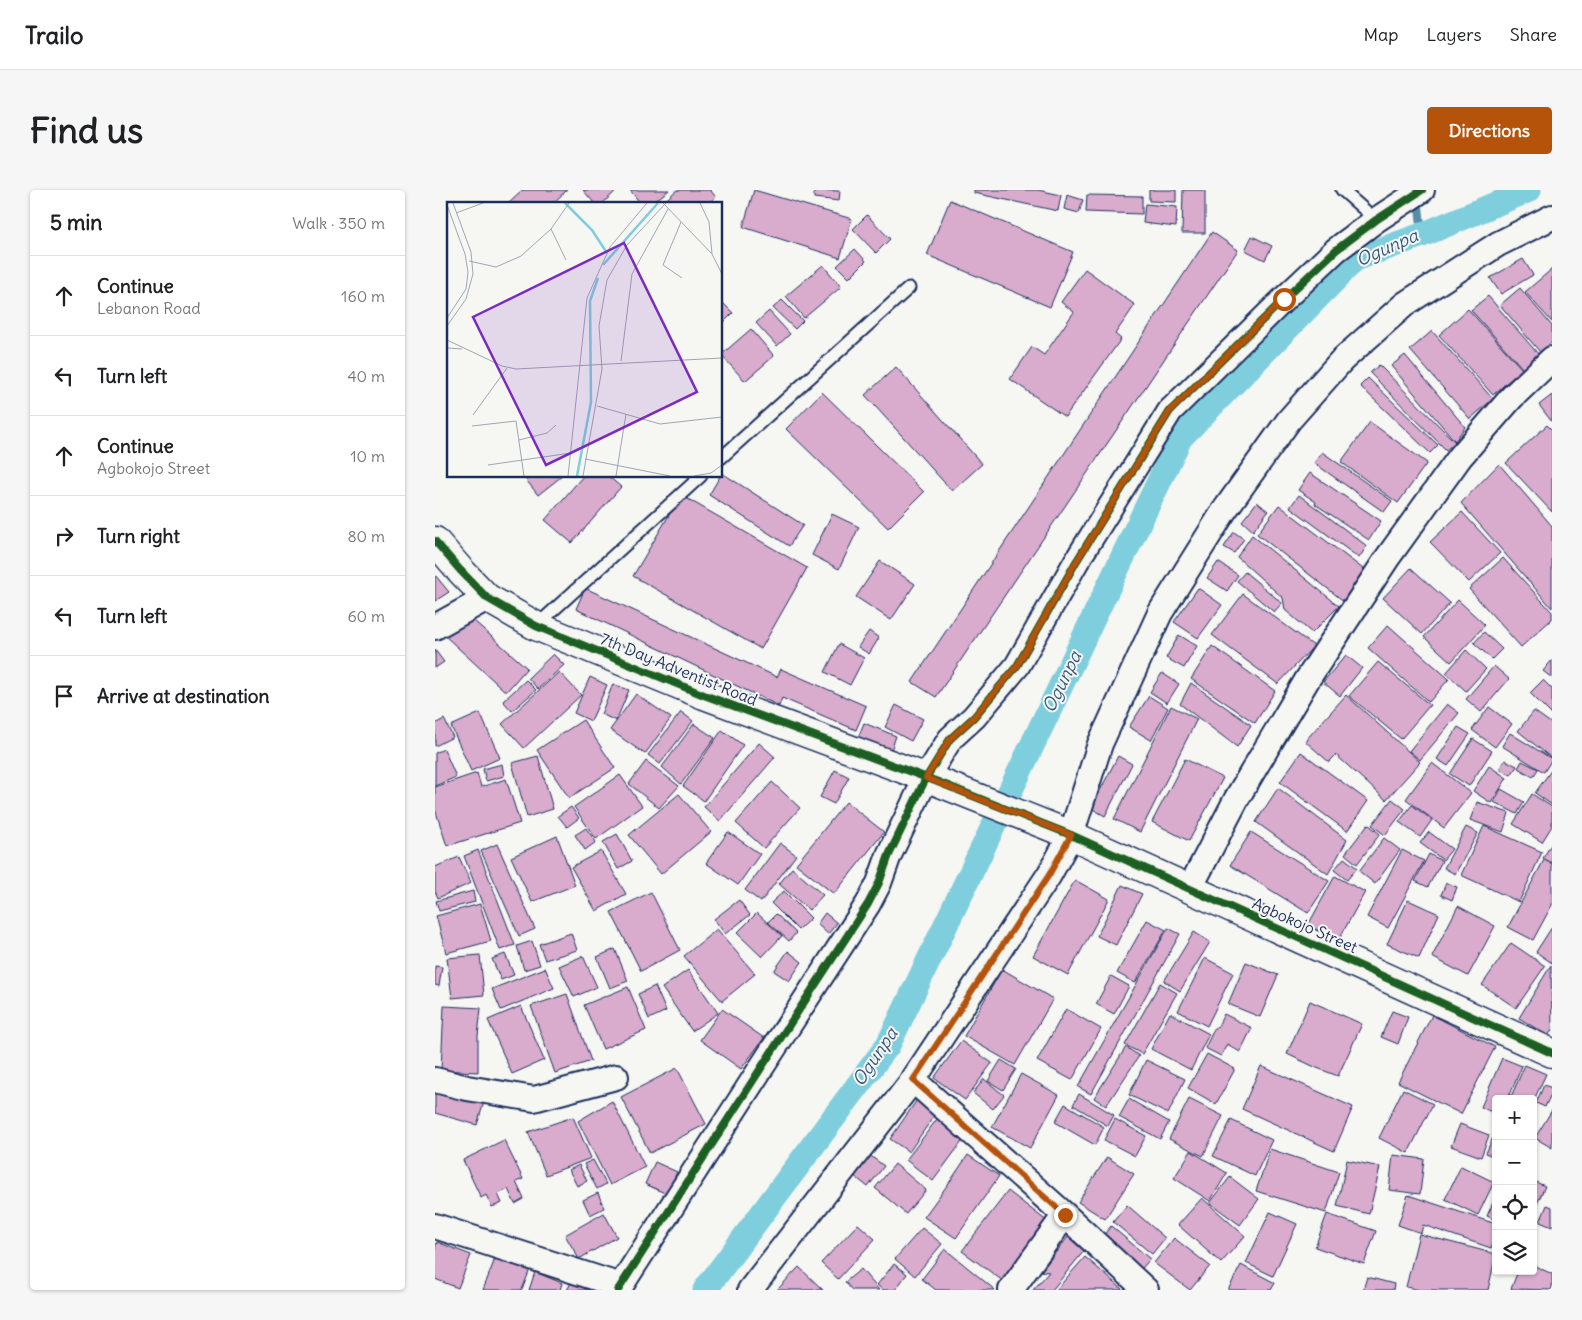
<!DOCTYPE html>
<meta charset="utf-8">
<style>
body{margin:0;font-family:Delius,sans-serif;background:#f6f6f6;color:#202124}
.controls{position:absolute;right:15px;bottom:15px;display:grid;overflow:hidden;border-radius:5px;box-shadow:0 1px 4px #0004}
.controls button{width:45px;height:45px;display:grid;place-items:center;padding:0;border:0;border-bottom:1px solid #e0e0e0;background:#fff;color:#202124;font:25px sans-serif}
.stop{position:absolute;width:15px;height:15px;margin:-11px;border:4px solid #b45309;border-radius:50%;background:#fff}
.stop.end{background:#b45309;border-color:#fff;box-shadow:0 1px 5px #0008}
.list{margin:0;padding:0;list-style:none}
h2{display:flex;justify-content:space-between;align-items:center;height:65px;margin:0;padding:0 20px;font-size:21px}
h2 small{font-size:16px;font-weight:400;color:#757577}
.list li{display:grid;grid-template-columns:32px 1fr auto;gap:15px;align-items:center;box-sizing:border-box;height:80px;padding:0 20px;border-top:1px solid #e0e0e0}
.list b{display:block;font-size:19px;white-space:nowrap}
.list p{margin:0;font-size:16px;white-space:nowrap;color:#757577}
.list em{font-size:16px;font-style:normal;color:#757577}
.icon{flex:none;width:28px;height:28px;fill:none;stroke:currentColor;stroke-width:2;stroke-linecap:round;stroke-linejoin:round}
.map{position:relative;flex:none;width:1117px;height:1100px;overflow:hidden;border-radius:5px}
header{display:flex;align-items:center;gap:30px;box-sizing:border-box;height:70px;padding:0 25px;background:#fff;border-bottom:1px solid #e0e0e0}
header strong{font-size:24px}
nav{display:flex;gap:28px;margin-inline-start:auto;font-size:18px}
.intro{display:flex;align-items:center;justify-content:space-between;box-sizing:border-box;height:120px;padding:0 30px}
h1{margin:0;font-size:35px}
.button{padding:12px 22px;border-radius:5px;background:#b45309;color:#fff;font-size:18px;font-weight:700}
main{display:flex;gap:30px;padding:0 30px}
aside{flex:1;background:#fff;border-radius:5px;box-shadow:0 1px 4px #0004}
.map>svg:first-child{display:block}
.lines{fill:none;stroke-linecap:round;stroke-linejoin:round}
.stream{stroke:#578eaa;stroke-width:8}
.canal{stroke:#7fcedd;stroke-width:25}
.building{fill:#d9abcd;stroke:#1b2f5e}
.lane-casing{stroke:#1b2f5e;stroke-width:15}
.street-casing{stroke:#1b2f5e;stroke-width:28}
.secondary-casing{stroke:#1b2f5e;stroke-width:31}
.lane{stroke:#f6f6f2;stroke-width:11}
.street{stroke:#f6f6f2;stroke-width:24}
.secondary{stroke:#f6f6f2;stroke-width:28}
.cycleway-casing{stroke:#f6f6f2;stroke-width:11}
.cycleway{stroke:#1b5e20;stroke-width:8}
.route{stroke:#b45309;stroke-width:6}
.labels{text-anchor:middle;stroke-width:4;stroke-linejoin:round;paint-order:stroke}
.street-label{font-size:16px;fill:#1b2f5e;stroke:#f6f6f2}
.water-label{font-size:18px;font-style:italic;fill:#34577e;stroke:#f6f6f2}
.inset-river{fill:none;stroke:#7fcedd;stroke-width:2.5}
.inset-road{fill:none;stroke:#9ea6b7;stroke-width:1}
.view{fill:#7b2cbf;fill-opacity:0.15;stroke:#7b2cbf;stroke-width:2.5}
.inset-edge{fill:none;stroke:#1b2f5e;stroke-width:2.5}
</style>
<header>
<strong>Trailo</strong>
<nav><a>Map</a><a>Layers</a><a>Share</a></nav>
</header>
<div class="intro"><h1>Find us</h1><a class="button">Directions</a></div>
<main>
<aside>
<h2>5 min<small>Walk · 350 m</small></h2>
<ul class="list">
<li><svg class="icon" aria-label="ahead" viewBox="0 0 24 24"><path d="M12 20V5M6 11l6-6 6 6"/></svg><div><b>Continue</b><p>Lebanon Road</p></div><em>160 m</em></li>
<li><svg class="icon" aria-label="left" viewBox="0 0 24 24"><path d="M17 20v-9H6M10 6l-5 5 5 5"/></svg><div><b>Turn left</b></div><em>40 m</em></li>
<li><svg class="icon" aria-label="ahead" viewBox="0 0 24 24"><path d="M12 20V5M6 11l6-6 6 6"/></svg><div><b>Continue</b><p>Agbokojo Street</p></div><em>10 m</em></li>
<li><svg class="icon" aria-label="right" viewBox="0 0 24 24"><path d="M7 20v-9h11M14 6l5 5-5 5"/></svg><div><b>Turn right</b></div><em>80 m</em></li>
<li><svg class="icon" aria-label="left" viewBox="0 0 24 24"><path d="M17 20v-9H6M10 6l-5 5 5 5"/></svg><div><b>Turn left</b></div><em>60 m</em></li>
<li><svg class="icon" aria-label="arrive" viewBox="0 0 24 24"><path d="M6 21V4h12l-3 4 3 4H6"/></svg><div><b>Arrive at destination</b></div></li>
</ul>
</aside>
<div class="map">
<svg width="1117" height="1100" viewBox="0 0 1117 1100">
<rect width="100%" height="100%" fill="#f6f6f2"/>
<filter id="ink" filterUnits="userSpaceOnUse"><feTurbulence type="fractalNoise" baseFrequency=".02" numOctaves="2"/><feDisplacementMap in="SourceGraphic" scale="10" xChannelSelector="R" yChannelSelector="G"/><feConvolveMatrix kernelMatrix="1 2 1 2 8 2 1 2 1" color-interpolation-filters="sRGB"/></filter>
<g filter="url(#ink)">
<g class="lines">
<path class="stream" d="M983,7L987,45"/>
<path class="canal" d="M270,1100L453,855L745,248L920,69L987,45L1094,0"/>
</g>
<path class="building" d="M88,0H132L117,14H73Z
M148,0H182L167,14H160Z
M195,0H234L216,14H206Z
M242,0H275L281,7L272,14H226Z
M319,0L417,29L405,68L308,37Z
M379,0L405,1L404,11L379,8Z
M539,0H603L626,5L623,21L539,3Z
M714,0H741V12L714,11Z
M748,0H770V43H747Z
M632,5L648,10L644,23L629,19Z
M652,5L707,6V24L651,22Z
M515,10L638,62L615,117L492,65Z
M710,14L742,17L741,37L708,33Z
M432,25L455,49L441,63L418,39Z
M777,42L803,60L501,507L477,492Z
M817,46L837,56L830,70L810,60Z
M420,59L431,71L414,88L402,76Z
M1088,69L1098,85L1066,104L1055,88Z
M388,75L406,97L369,128L351,106Z
M650,79L700,115L680,144L686,149L630,227L575,189L597,157L609,165L639,122L626,112Z
M1117,79V132L1090,102Z
M1085,98L1117,136V152L1105,162L1065,115Z
M1053,106L1104,165L1088,179L1036,120Z
M347,110L368,131L360,139L338,118Z
M286,111L298,123L286,135Z
M1033,119L1087,179L1058,205L1004,145Z
M334,121L355,144L342,156L321,133Z
M316,139L339,166L310,191L286,165Z
M997,141L1058,209L1035,229L975,160Z
M970,165L1030,237L1020,251L956,176Z
M944,175L1020,252L1011,260L935,183Z
M461,177L547,274L517,301L430,205Z
M933,188L1003,255L995,263L925,196Z
M387,202L489,302L453,338L351,239Z
M1117,205V232L1104,215Z
M935,232L992,273L963,313L906,272Z
M1112,235L1117,240V322L1071,273Z
M887,262L957,311L949,322L879,273Z
M1064,274L1117,336V418L1026,313Z
M287,283L368,335L354,356L274,305Z
M875,283L946,331L934,350L880,314L881,312L863,300Z
M88,286H127L103,305Z
M148,286H173L186,297L137,353L110,330Z
M246,305L372,378L326,459L198,386Z
M864,305L932,356L924,368L855,317Z
M822,312L833,321L818,341L807,331Z
M844,315L932,382L910,412L822,344Z
M1027,322L1065,363L1034,392L995,352Z
M397,324L424,337L404,379L377,365Z
M799,342L809,349L799,363L789,357Z
M817,345L904,416L877,443L850,420L848,408L802,367Z
M1068,368L1117,422V429L1086,457L1034,399Z
M445,371L480,394L456,430L421,407Z
M783,372L803,385L792,401L772,388Z
M976,378L1015,413L987,444L948,408Z
M810,382L847,413L839,422L802,391Z
M0,385L14,402L0,411Z
M150,398L342,487L346,479L431,516L421,540L347,508L344,516L141,419Z
M763,398L787,415L763,448L739,432Z
M808,404L879,456L843,494L777,445Z
M1023,410L1050,435L1016,472L989,447Z
M29,422L92,478L71,502L9,445Z
M953,435L1014,489L994,512L933,458Z
M434,441L444,448L434,464L423,457Z
M1049,442L1067,459L1057,469L1039,453Z
M744,445L762,456L749,478L731,468Z
M404,454L429,468L415,495L390,482Z
M777,456L840,501L820,533L756,489Z
M0,460L9,472L0,478Z
M1031,460L1051,479L1031,501L1011,483Z
M118,464L129,475L103,499L93,488Z
M911,465L927,478L905,506L888,492Z
M1117,470V488L1108,481Z
M943,472L995,515L966,549L914,506Z
M1059,476L1074,489L1046,522L1031,509Z
M124,482L146,505L89,558L67,534Z
M727,483L744,494L732,513L715,502Z
M155,487L172,495L156,531L139,523Z
M91,490L101,500L77,521L68,511Z
M1108,490L1117,499V525L1095,503Z
M756,493L816,535L802,557L745,514Z
M178,494L194,500L181,531L166,524Z
M201,504L236,528L210,564L175,540Z
M911,505L985,572L951,610L901,565L894,572L870,551Z
M714,506L733,518L716,550L694,537Z
M1012,514L1024,523L985,570L974,561Z
M461,515L488,529L476,551L450,537Z
M736,516L762,529L705,642L679,629Z
M1054,517L1077,534L1060,557L1037,540Z
M1099,521L1117,534V564L1115,567L1083,541Z
M246,522L258,531L225,574L213,565Z
M45,523L65,568L36,581L16,536Z
M9,529L18,547L0,556V534Z
M148,530L180,578L134,608L102,560Z
M429,533L461,546L455,563L422,550Z
M259,534L280,548L246,594L227,577Z
M1023,537L1035,544L1013,576L1002,569Z
M287,540L308,555L269,611L248,596Z
M1075,543L1117,569L1109,582L1067,556Z
M1038,549L1057,561L1034,596L1015,584Z
M324,553L340,567L285,631L269,617Z
M9,559L21,587L0,596V563Z
M866,562L933,611L912,641L845,592Z
M103,566L118,619L92,627L77,573Z
M683,566L697,574L670,626L656,618Z
M750,569L788,588L754,651L717,632Z
M1070,570L1082,576L1076,585L1064,579Z
M211,571L244,596L224,618L194,594Z
M1087,571L1103,579L1098,587L1083,578Z
M997,573L1036,603L1009,638L971,609Z
M67,574L69,586L51,591L48,579Z
M1054,576L1072,588L1056,613L1038,601Z
M1117,579V615L1100,603Z
M400,580L414,587L399,614L385,607Z
M42,583L46,597L71,589L85,633L12,656L0,619V597Z
M185,585L207,616L161,649L139,617Z
M337,592L365,618L329,658L301,633Z
M843,598L912,650L893,684L821,632Z
M1066,599L1089,612L1082,624L1059,612Z
M244,604L276,642L226,684L194,645Z
M1097,604L1117,617V636L1107,652L1078,634Z
M957,609L970,619L950,645L937,635Z
M411,612L449,642L399,704L361,674Z
M1042,612L1074,623L1068,642L1035,630Z
M977,615L997,630L985,647L964,632Z
M136,617L144,628L132,637L123,626Z
M933,634L945,644L922,674L910,664Z
M1049,636L1107,662L1084,712L1026,685Z
M1031,637L1043,643L1020,684L1009,678Z
M151,638L161,652L150,660L140,645Z
M293,642L325,664L303,695L271,673Z
M816,642L894,691L873,723L795,675Z
M994,642L1017,659L1008,670L985,653Z
M182,644L197,671L183,679L168,652Z
M122,646L140,695L97,712L76,667Z
M949,648L965,660L940,694L924,681Z
M345,653L361,665L326,712L310,700Z
M1117,653V673L1108,668Z
M62,654L100,739L84,746L46,661Z
M43,660L80,755L65,760L29,666Z
M967,660L989,671L953,738L932,727Z
M166,661L191,704L161,721L136,677Z
M994,664L1007,671L993,697L980,691Z
M24,667L36,693L3,708L0,701V677Z
M909,668L922,678L912,690L899,680Z
M1109,670L1117,674V715L1098,750L1073,737Z
M357,678L388,705L374,720L344,694Z
M900,686L930,702L902,753L872,737Z
M640,690L674,709L633,785L598,766Z
M1011,693L1022,697L1017,710L1006,705Z
M687,695L707,704L681,755L662,746Z
M38,701L40,712L4,721L1,711Z
M349,701L376,728L363,740L336,713Z
M216,702L245,760L206,781L176,722Z
M304,710L315,725L290,744L279,729Z
M973,710L1004,724L984,768L952,754Z
M45,714L56,751L11,763L1,726Z
M1023,716L1060,736L1033,786L997,767Z
M322,723L347,746L327,767L302,743Z
M390,723L402,733L393,744L382,734Z
M341,724L361,743L354,751L333,732Z
M712,730L731,740L700,793L682,783Z
M1117,737V773L1101,762Z
M733,738L745,744L656,904L643,897Z
M282,739L320,784L287,811L249,766Z
M759,742L775,752L745,801L729,791Z
M136,743L142,760L110,770L104,754Z
M97,751L105,775L89,780L82,756Z
M1076,753L1110,776L1081,818L1047,795Z
M180,759L193,791L175,798L162,767Z
M353,761L367,772L354,791L339,781Z
M70,764L79,785L66,790L57,769Z
M45,765L49,805L17,808L12,768Z
M148,766L162,797L139,807L124,776Z
M770,768L798,783L772,836L743,821Z
M811,772L843,785L825,827L793,814Z
M1116,775L1117,840L1113,846L1084,828Z
M0,776L7,777L4,796L0,795Z
M110,778L119,798L66,820L57,799Z
M567,779L618,809L580,875L529,846Z
M253,780L283,823L257,841L227,798Z
M676,786L694,796L679,824L661,814Z
M725,793L742,803L707,864L690,855Z
M220,796L231,821L214,829L203,804Z
M193,797L211,840L168,859L149,815Z
M132,804L156,871L120,883L96,816Z
M875,811L927,834L903,886L882,878L852,864Z
M9,816L46,818L43,846V882L6,880Z
M86,816L109,870L77,884L53,830Z
M287,819L329,848L306,879L265,850Z
M631,819L666,839L637,890L602,871Z
M957,821L973,827L963,854L946,847Z
M735,823L774,844L756,880L716,859Z
M789,824L817,838L805,862L792,854L786,866L770,858L780,837L782,838Z
M997,825L1060,857L1026,924L963,892Z
M526,851L557,873L530,910L499,888Z
M691,857L704,866L671,916L659,908Z
M772,864L800,879L781,914L753,898Z
M1067,868L1087,876L1073,909H1061V924L1046,917Z
M566,870L581,879L568,900L553,891Z
M711,870L750,889L733,924L694,905Z
M1090,875L1111,884L1098,912V909H1075Z
M826,876L918,917L899,961L807,919Z
M242,878L271,934L215,963L186,907Z
M586,884L624,905L595,958L557,937Z
M549,889L569,905L558,919L538,903Z
M1109,895L1117,898V902L1110,917L1101,913Z
M0,898L49,912L42,935L0,923Z
M968,899L998,914L973,963L944,948Z
M644,904L679,925L673,936L638,915Z
M694,909L734,932L725,949L684,927Z
M754,909L788,926L768,966L734,949Z
M482,910L501,923L474,962L455,949Z
M177,911L210,977L175,995L143,931Z
M630,914L669,937L660,955L620,932Z
M1117,920V958L1100,948Z
M138,927L156,968L111,985L93,942Z
M502,929L529,949L498,991L471,970Z
M680,929L711,946L700,966L669,950Z
M796,930L837,950L820,986L778,966Z
M1025,934L1054,945L1046,967L1016,956Z
M1061,941V968L1051,963Z
M69,950L88,989L81,992L89,1009L80,1014L73,999L63,1004L67,1013L57,1017L51,1005L46,1008L28,970Z
M835,959L904,982L891,1023L821,1001Z
M756,961L792,983L775,1011L739,988Z
M433,964L449,976L433,997L418,985Z
M533,965L564,986L521,1048L489,1027L516,990Z
M958,965L989,969L985,1004L954,1000Z
M672,967L699,984L670,1029L643,1012Z
M158,970L171,994L162,999L149,974Z
M912,970L945,977L934,1024L902,1016Z
M220,972L242,982L232,1004L210,994Z
M460,974L491,1000L471,1024L440,998Z
M144,975L152,991L142,996L134,980Z
M1026,976L1059,992L1043,1025L1010,1009Z
M795,987L824,1009L805,1035L775,1013Z
M1098,991L1110,996L1098,1023Z
M573,1001L613,1032L568,1091L527,1061Z
M163,1003L169,1018L155,1025L148,1010Z
M973,1005L1061,1034V1044L1056,1058L988,1035L986,1043L963,1035Z
M1061,1006V1030L1052,1026Z
M767,1008L810,1046L786,1073L743,1035Z
M692,1015L730,1048L717,1064L678,1032Z
M1112,1015L1117,1017V1037L1105,1032Z
M835,1022L862,1034L838,1086L811,1073Z
M169,1023L182,1047L144,1069L130,1045Z
M892,1024L941,1041L929,1074L880,1057Z
M423,1034L440,1049L403,1089L386,1073Z
M676,1036L715,1069L703,1083L664,1051Z
M487,1038L507,1054L480,1086L460,1069Z
M984,1044L1061,1064L1053,1100H985L971,1097Z
M633,1047L649,1061L617,1100H598L614,1082L606,1081Z
M739,1048L775,1076L755,1100L719,1073Z
M2,1052L36,1065L23,1098L0,1089V1058Z
M510,1059L560,1100H501L487,1089Z
M63,1061L97,1074L87,1100H48Z
M650,1067L687,1099V1100H621Z
M459,1074L472,1084L460,1100H448L442,1095Z
M806,1075L840,1093L836,1100H793Z
M1098,1075L1117,1084V1100L1076,1099L1083,1081H1098Z
M364,1077L388,1100H342Z
M426,1079L444,1100H417L410,1092Z
M100,1082L127,1093L125,1100H94Z
M932,1087L959,1094L958,1100H928Z
M137,1091L154,1100H132Z"/>
<g class="lines">
<defs>
<path id="lane" d="M907,0L941,30
M286,268L474,98
M101,436L266,286"/>
<path id="street" d="M0,437L52,408
M755,698L802,608L872,490L953,367L1025,267L1077,207L1117,169
M0,890L32,898L99,909L181,887
M478,890L630,1025L711,1100
M0,1036L186,1096
M183,1100L328,875L433,714L444,693L454,665L491,588L515,549L539,527L582,476L641,372L735,221L849,109L901,60L941,30L987,0
M315,1100L478,890L614,685L636,645L665,554L725,423L789,321L854,230L907,170L970,114L1063,54L1117,27
M576,1100L630,1025"/>
<path id="secondary" d="M0,351L25,380L52,408L101,436L269,505L503,592L636,645L1117,863"/>
</defs>
<use href="#lane" class="lane-casing"/>
<use href="#street" class="street-casing"/>
<use href="#secondary" class="secondary-casing"/>
<use href="#lane" class="lane"/>
<use href="#street" class="street"/>
<use href="#secondary" class="secondary"/>
<defs>
<path id="cycleway" d="M0,351L25,380L52,408L101,436L269,505L503,592L636,645L1117,863
M183,1100L328,875L433,714L444,693L454,665L491,588L515,549L539,527L582,476L641,372L735,221L849,109L901,60L941,30L987,0"/>
</defs>
<use href="#cycleway" class="cycleway-casing"/>
<use href="#cycleway" class="cycleway"/>
</g>
</g>
<g class="lines" filter="url(#ink)">
<path class="route" d="M630,1025L478,890L614,685L636,645L491,588L515,549L539,527L582,476L641,372L735,221L849,109"/>
</g>
<g class="labels">
<g class="street-label">
<text transform="translate(244 479) rotate(22)" y="6">7th Day Adventist Road</text>
<text transform="translate(870 735) rotate(24)" y="6">Agbokojo Street</text>
</g>
<g class="water-label">
<text transform="translate(952 58) rotate(-24)" y="6">Ogunpa</text>
<text transform="translate(627 492) rotate(-64)" y="6">Ogunpa</text>
<text transform="translate(440 867) rotate(-56)" y="6">Ogunpa</text>
</g>
</g>
<g transform="translate(12 12)">
<rect width="275" height="275" fill="#f6f6f2"/>
<path class="inset-river" d="M118,1L145,28L160,51M156,63L211,1M130,274L144,200L143,99L151,76"/>
<path class="inset-road" d="M216,1L265,52M253,1L262,20L265,52L275,72M0,3L18,52L21,70L19,87L0,116M9,11L36,1M234,20L216,63L235,76M104,27L119,58M22,59L49,65L74,54L104,27L122,1M0,124L19,97L26,72L24,50L6,1M0,138L55,164L69,167L275,156M0,146L15,147M174,159L185,72L221,7M150,204L213,222L275,215M26,213L60,166M25,224L69,219L77,274M72,238L100,231L109,223M138,257L223,274M41,263L124,251M121,274L140,96L163,45L200,1M136,274L155,167L152,124L160,78L180,43L219,1M169,274L179,212M247,274L264,271L275,263"/>
<path class="view" d="M177,41L250,190L99,263L26,115Z"/>
<rect width="275" height="275" class="inset-edge"/>
</g>
</svg>
<div class="controls">
<button>+</button>
<button>−</button>
<button><svg class="icon" aria-label="locate" viewBox="0 0 24 24"><circle cx="12" cy="12" r="6"/><path d="M12 2v4M12 18v4M2 12h4M18 12h4"/></svg></button>
<button><svg class="icon" aria-label="layers" viewBox="0 0 24 24"><path d="M12 4l9 5-9 5-9-5zM3 14l9 5 9-5"/></svg></button>
</div>
<div class="stop" style="left:849px;top:109px"></div>
<div class="stop end" style="left:630px;top:1025px"></div>
</div>
</main>
